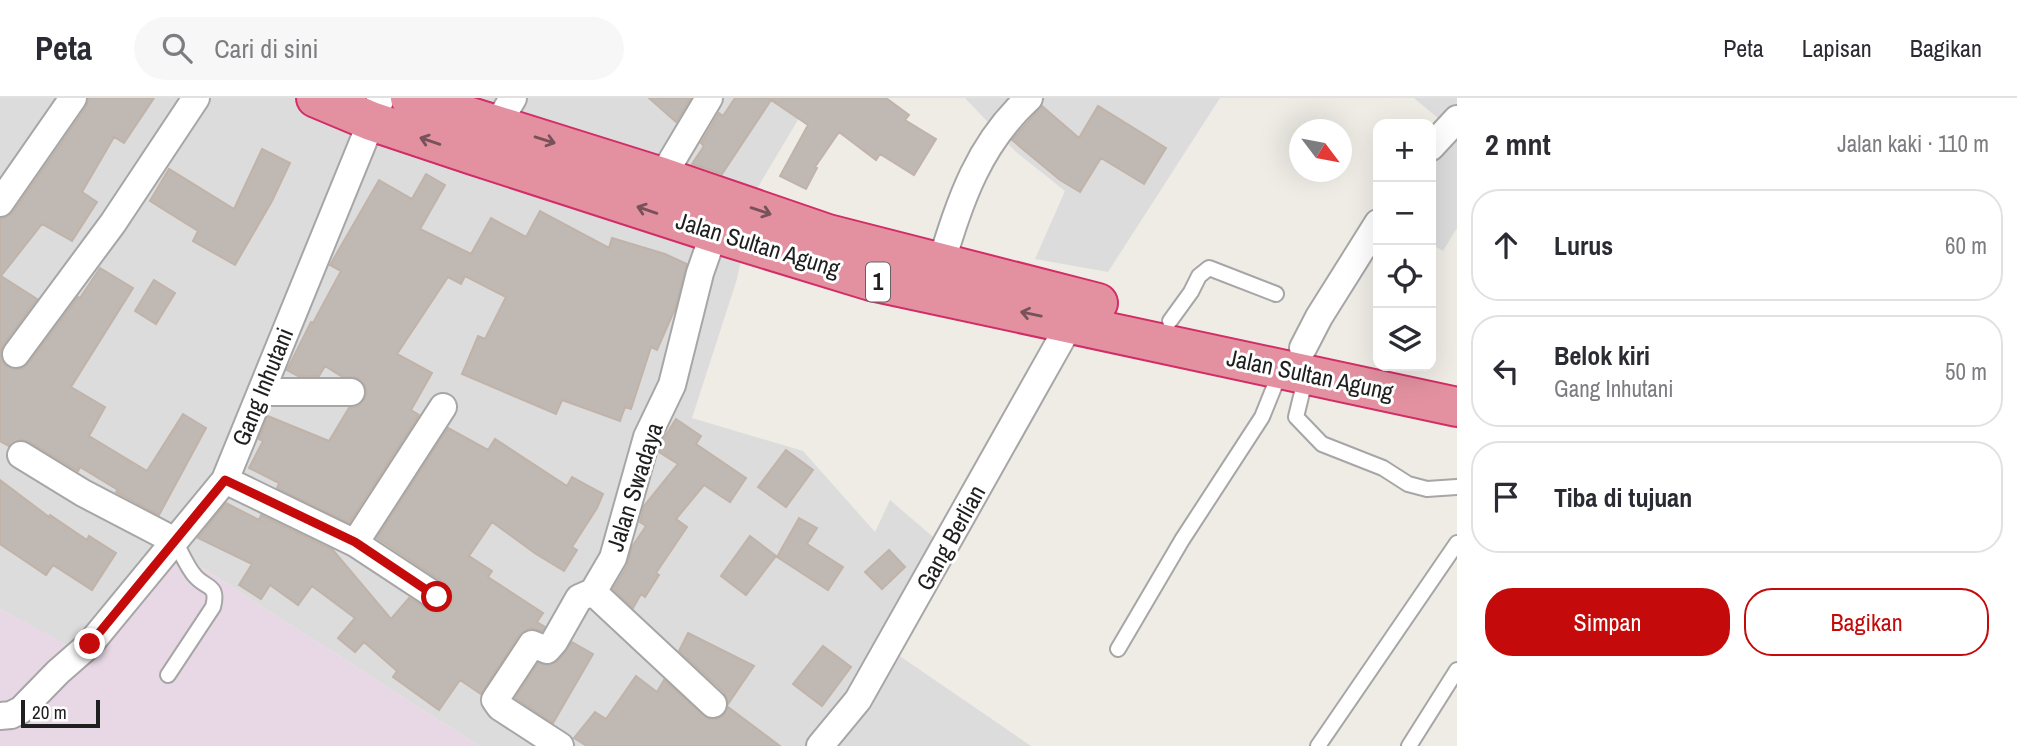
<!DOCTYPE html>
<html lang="id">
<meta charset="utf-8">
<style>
body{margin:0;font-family:"Archivo Narrow",sans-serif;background:#f7f7f7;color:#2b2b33}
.controls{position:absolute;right:21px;top:21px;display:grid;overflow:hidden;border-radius:14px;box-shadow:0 7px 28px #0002}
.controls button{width:63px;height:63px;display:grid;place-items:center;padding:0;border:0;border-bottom:2px solid #e1e1e2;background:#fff;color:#2b2b33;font:35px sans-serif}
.compass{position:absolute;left:1289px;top:21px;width:63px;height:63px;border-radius:50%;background:#fff;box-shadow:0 7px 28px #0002;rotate:122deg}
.scale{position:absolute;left:21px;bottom:18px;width:79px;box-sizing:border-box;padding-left:7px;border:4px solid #1f1f1f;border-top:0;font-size:19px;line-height:24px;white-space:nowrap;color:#1f1f1f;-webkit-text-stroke:5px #fff;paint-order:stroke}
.stop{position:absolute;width:21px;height:21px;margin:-16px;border:5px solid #c40a0a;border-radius:50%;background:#fff}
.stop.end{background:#c40a0a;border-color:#fff;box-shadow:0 2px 7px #0008}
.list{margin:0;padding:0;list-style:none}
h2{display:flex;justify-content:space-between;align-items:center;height:91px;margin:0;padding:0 28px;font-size:30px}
h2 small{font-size:23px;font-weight:400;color:#7c7c81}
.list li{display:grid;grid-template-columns:46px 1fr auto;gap:21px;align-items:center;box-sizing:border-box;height:112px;margin:0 14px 14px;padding:0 14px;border:2px solid #e1e1e2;border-radius:28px}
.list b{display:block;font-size:26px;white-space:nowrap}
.list p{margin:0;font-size:23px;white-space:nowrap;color:#7c7c81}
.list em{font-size:23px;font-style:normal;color:#7c7c81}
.actions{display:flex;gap:14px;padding:21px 28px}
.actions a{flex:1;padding:16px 0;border:2px solid #c40a0a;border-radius:28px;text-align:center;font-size:24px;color:#c40a0a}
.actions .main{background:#c40a0a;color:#fff}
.icon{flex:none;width:38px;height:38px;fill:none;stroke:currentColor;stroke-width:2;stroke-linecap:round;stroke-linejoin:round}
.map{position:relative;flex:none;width:1457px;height:648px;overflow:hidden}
header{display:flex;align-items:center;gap:42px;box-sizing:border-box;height:98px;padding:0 35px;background:#fff;border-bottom:2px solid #e1e1e2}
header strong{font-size:33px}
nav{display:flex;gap:38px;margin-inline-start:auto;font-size:24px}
.search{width:490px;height:63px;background:#f7f7f7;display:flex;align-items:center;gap:18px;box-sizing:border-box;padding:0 24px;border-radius:38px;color:#7c7c81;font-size:26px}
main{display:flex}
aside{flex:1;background:#fff}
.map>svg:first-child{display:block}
.residential{fill:#dddcdc}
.industrial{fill:#e8d8e5}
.building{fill:#c0b8b2;stroke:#c0b3a9;stroke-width:2}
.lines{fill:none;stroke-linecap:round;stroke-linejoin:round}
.lane-casing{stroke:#a6a6a6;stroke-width:18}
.street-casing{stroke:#a6a6a6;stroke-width:30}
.highway-casing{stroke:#d22d66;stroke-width:42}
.lane{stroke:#fff;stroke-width:14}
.street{stroke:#fff;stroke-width:26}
.highway{stroke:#e391a1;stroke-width:38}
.oneway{stroke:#77525a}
.route{stroke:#c40a0a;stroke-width:9}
.labels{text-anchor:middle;stroke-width:6;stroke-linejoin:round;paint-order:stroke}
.shield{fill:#fff;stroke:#626262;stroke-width:2}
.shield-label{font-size:23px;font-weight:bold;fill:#1f1f1f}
.street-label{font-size:24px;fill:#1f1f1f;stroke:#fff}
</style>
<header>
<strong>Peta</strong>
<div class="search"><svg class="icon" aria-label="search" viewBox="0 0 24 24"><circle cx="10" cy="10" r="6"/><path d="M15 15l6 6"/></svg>Cari di sini</div>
<nav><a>Peta</a><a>Lapisan</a><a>Bagikan</a></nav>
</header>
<main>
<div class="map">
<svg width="1457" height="648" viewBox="0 0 1457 648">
<rect width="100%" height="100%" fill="#efece6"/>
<path class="residential" d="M0,0H811L755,94L737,181L692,320L803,353L875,434L890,402L946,450L888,550L1031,648H479L179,455L94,562L0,511Z
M965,0H1220L1108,174L1035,161L1065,93L1016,54Z
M1414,0H1457V130L1443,153L1431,146V33L1439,21Z"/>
<path class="industrial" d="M179,455L479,648H0V511L94,561Z"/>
<path class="building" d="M89,0H154L124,45L114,39L82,94L97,104L72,143L42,126L1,178L37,201L3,247L1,254V262L6,268L14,271H22L28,266L78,199L80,200L100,170L133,190L71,289L105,309L89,338L147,373L183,316L206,330L159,417L116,394L118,392L80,369L78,373L29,344L21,341L9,348L0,343V121L7,119L13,114L86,9Z
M649,0H691L676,24Z
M735,0H886L909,17L905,22L936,41L914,77L880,56L876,62L839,34L815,69L817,70L806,91L780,78L808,27L771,2L722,76L692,66L704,48L701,45L719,15L723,18Z
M1042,8L1079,40L1098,8L1166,50L1144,86L1101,60L1080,94L1060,82L1012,42Z
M262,51L290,65L272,103L235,167L193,143L198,133L150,103L169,71L234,111Z
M426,76L445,87L420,131L471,156L491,120L526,139L540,113L609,150L612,140L665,156L687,166L675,211L657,252L651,249L631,311L625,309L620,323L562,302L556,316L462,276L478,238L485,241L506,199L465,178L461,186L448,179L397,256L432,275L411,312L419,317L349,425L277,390L279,385L249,370L263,343L259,341L268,318L329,343L349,310L358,308L364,302L367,295L365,287L358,280L341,278L325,268L319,278H298L287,272L311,224L313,225L341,173L330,167L379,82L412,101Z
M154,182L175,195L156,226L135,213Z
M676,321L701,338L696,346L746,380L730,404L704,387L676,421L687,429L656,475L659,477L645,499L641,496L633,510L613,491L627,468L632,449L646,428L640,424L644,408L678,366L659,354L664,340Z
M448,330L488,352L495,341L567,388L572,379L603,396L597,410L572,449L577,452L564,473L536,456L492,424L469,458L492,473L488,479L543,515L537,524L545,529L542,533L530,530L519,537L481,596L460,582L439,612L393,579L397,573L364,544L355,554L338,540L355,520L312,488L298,507L270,487L261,501L239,487L252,466L198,440L226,405L259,422L261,417L333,452L391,521L409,500L429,512L437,515L443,513L450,508L453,501L451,493L446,486L377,440Z
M786,352L813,372L786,409L758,389Z
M0,382L49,419L50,417L87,442L89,438L116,455L92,492L53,467L46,477L0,446Z
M799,420L817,430L807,446L843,469L828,492L777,459Z
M750,438L776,458L746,497L721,478Z
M889,452L905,469L882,491L865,474Z
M688,535L754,568L728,606L724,594L679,553Z
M572,544L593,556L553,625L515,600L538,565L550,567L558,563Z
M823,548L851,569L822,608L793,586Z
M636,578L657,594L664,582L709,621H717L724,617L728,609L780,648H587L574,640L595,614L606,621Z"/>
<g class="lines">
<defs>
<path id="lane" d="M1170,223L1191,194L1199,178L1209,170L1276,196
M1306,278L1296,319L1322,346L1383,370L1408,386L1427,391L1457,389
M1118,551L1182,442L1262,319L1281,272
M168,577L213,509C219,486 206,491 195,478C187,469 181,454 175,443
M1318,648L1457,445
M1409,648L1457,572"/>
<path id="street" d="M497,27L513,0
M1431,49L1457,21
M662,79L709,0
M0,105L73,0
M941,165C961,101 978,47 1029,0
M1303,250L1319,219L1378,125
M16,256L113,125L196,0
M261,294H351
M21,357L83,395L175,443
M225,382L355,445L437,499
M355,445L443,309
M593,494L713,606
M0,618L11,617L21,612L58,574L90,546L225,382L381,0
M560,648L500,609L495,602L532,546L547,552L554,544L579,500L593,494L613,460L647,339L672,287L700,175L714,135
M820,648L858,602L1071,224"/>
<path id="highway" d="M316,0L371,23L473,57L714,135L871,183L1457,309
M410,0L662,79L828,136L1098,205"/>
</defs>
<use href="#lane" class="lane-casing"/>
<use href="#street" class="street-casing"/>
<use href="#highway" class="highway-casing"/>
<use href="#lane" class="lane"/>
<use href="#street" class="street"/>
<use href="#highway" class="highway"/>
</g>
<defs><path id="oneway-shaft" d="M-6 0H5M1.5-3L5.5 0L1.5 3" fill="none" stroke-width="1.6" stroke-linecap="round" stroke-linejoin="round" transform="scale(1.75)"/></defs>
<g class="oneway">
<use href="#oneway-shaft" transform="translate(545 42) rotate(17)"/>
<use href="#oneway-shaft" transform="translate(430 43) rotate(-161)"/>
<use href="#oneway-shaft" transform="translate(647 112) rotate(-161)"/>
<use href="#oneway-shaft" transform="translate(761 113) rotate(19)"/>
<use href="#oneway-shaft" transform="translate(1031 216) rotate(-168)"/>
</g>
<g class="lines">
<path class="route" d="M90,546L225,382L355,444L437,499"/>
</g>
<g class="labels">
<rect class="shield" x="866" y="164.5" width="24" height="39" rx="5"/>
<g class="shield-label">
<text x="878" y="192">1</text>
</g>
<g class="street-label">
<text transform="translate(758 147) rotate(17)" y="8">Jalan Sultan Agung</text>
<text transform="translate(1310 277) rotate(12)" y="8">Jalan Sultan Agung</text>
<text transform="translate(263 289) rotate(-68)" y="8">Gang Inhutani</text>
<text transform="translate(635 389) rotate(-72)" y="8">Jalan Swadaya</text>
<text transform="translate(951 440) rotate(-61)" y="8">Gang Berlian</text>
</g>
</g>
</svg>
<div class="controls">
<button>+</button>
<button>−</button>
<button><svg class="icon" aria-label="locate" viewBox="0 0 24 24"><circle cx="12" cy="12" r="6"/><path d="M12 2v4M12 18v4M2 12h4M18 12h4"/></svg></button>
<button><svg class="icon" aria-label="layers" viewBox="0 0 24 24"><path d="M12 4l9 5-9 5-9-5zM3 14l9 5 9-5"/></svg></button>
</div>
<svg class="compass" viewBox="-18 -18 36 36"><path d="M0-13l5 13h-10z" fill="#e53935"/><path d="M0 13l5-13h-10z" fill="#7c7c81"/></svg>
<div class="scale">20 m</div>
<div class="stop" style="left:437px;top:499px"></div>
<div class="stop end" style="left:90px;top:546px"></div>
</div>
<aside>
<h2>2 mnt<small>Jalan kaki · 110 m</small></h2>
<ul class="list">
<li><svg class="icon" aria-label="ahead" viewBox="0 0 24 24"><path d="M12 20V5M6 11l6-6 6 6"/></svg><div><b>Lurus</b></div><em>60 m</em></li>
<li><svg class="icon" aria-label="left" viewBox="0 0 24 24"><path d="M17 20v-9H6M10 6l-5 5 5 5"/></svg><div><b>Belok kiri</b><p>Gang Inhutani</p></div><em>50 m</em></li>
<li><svg class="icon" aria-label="arrive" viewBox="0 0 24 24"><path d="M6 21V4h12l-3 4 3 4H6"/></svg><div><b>Tiba di tujuan</b></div></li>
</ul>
<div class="actions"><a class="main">Simpan</a><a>Bagikan</a></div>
</aside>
</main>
